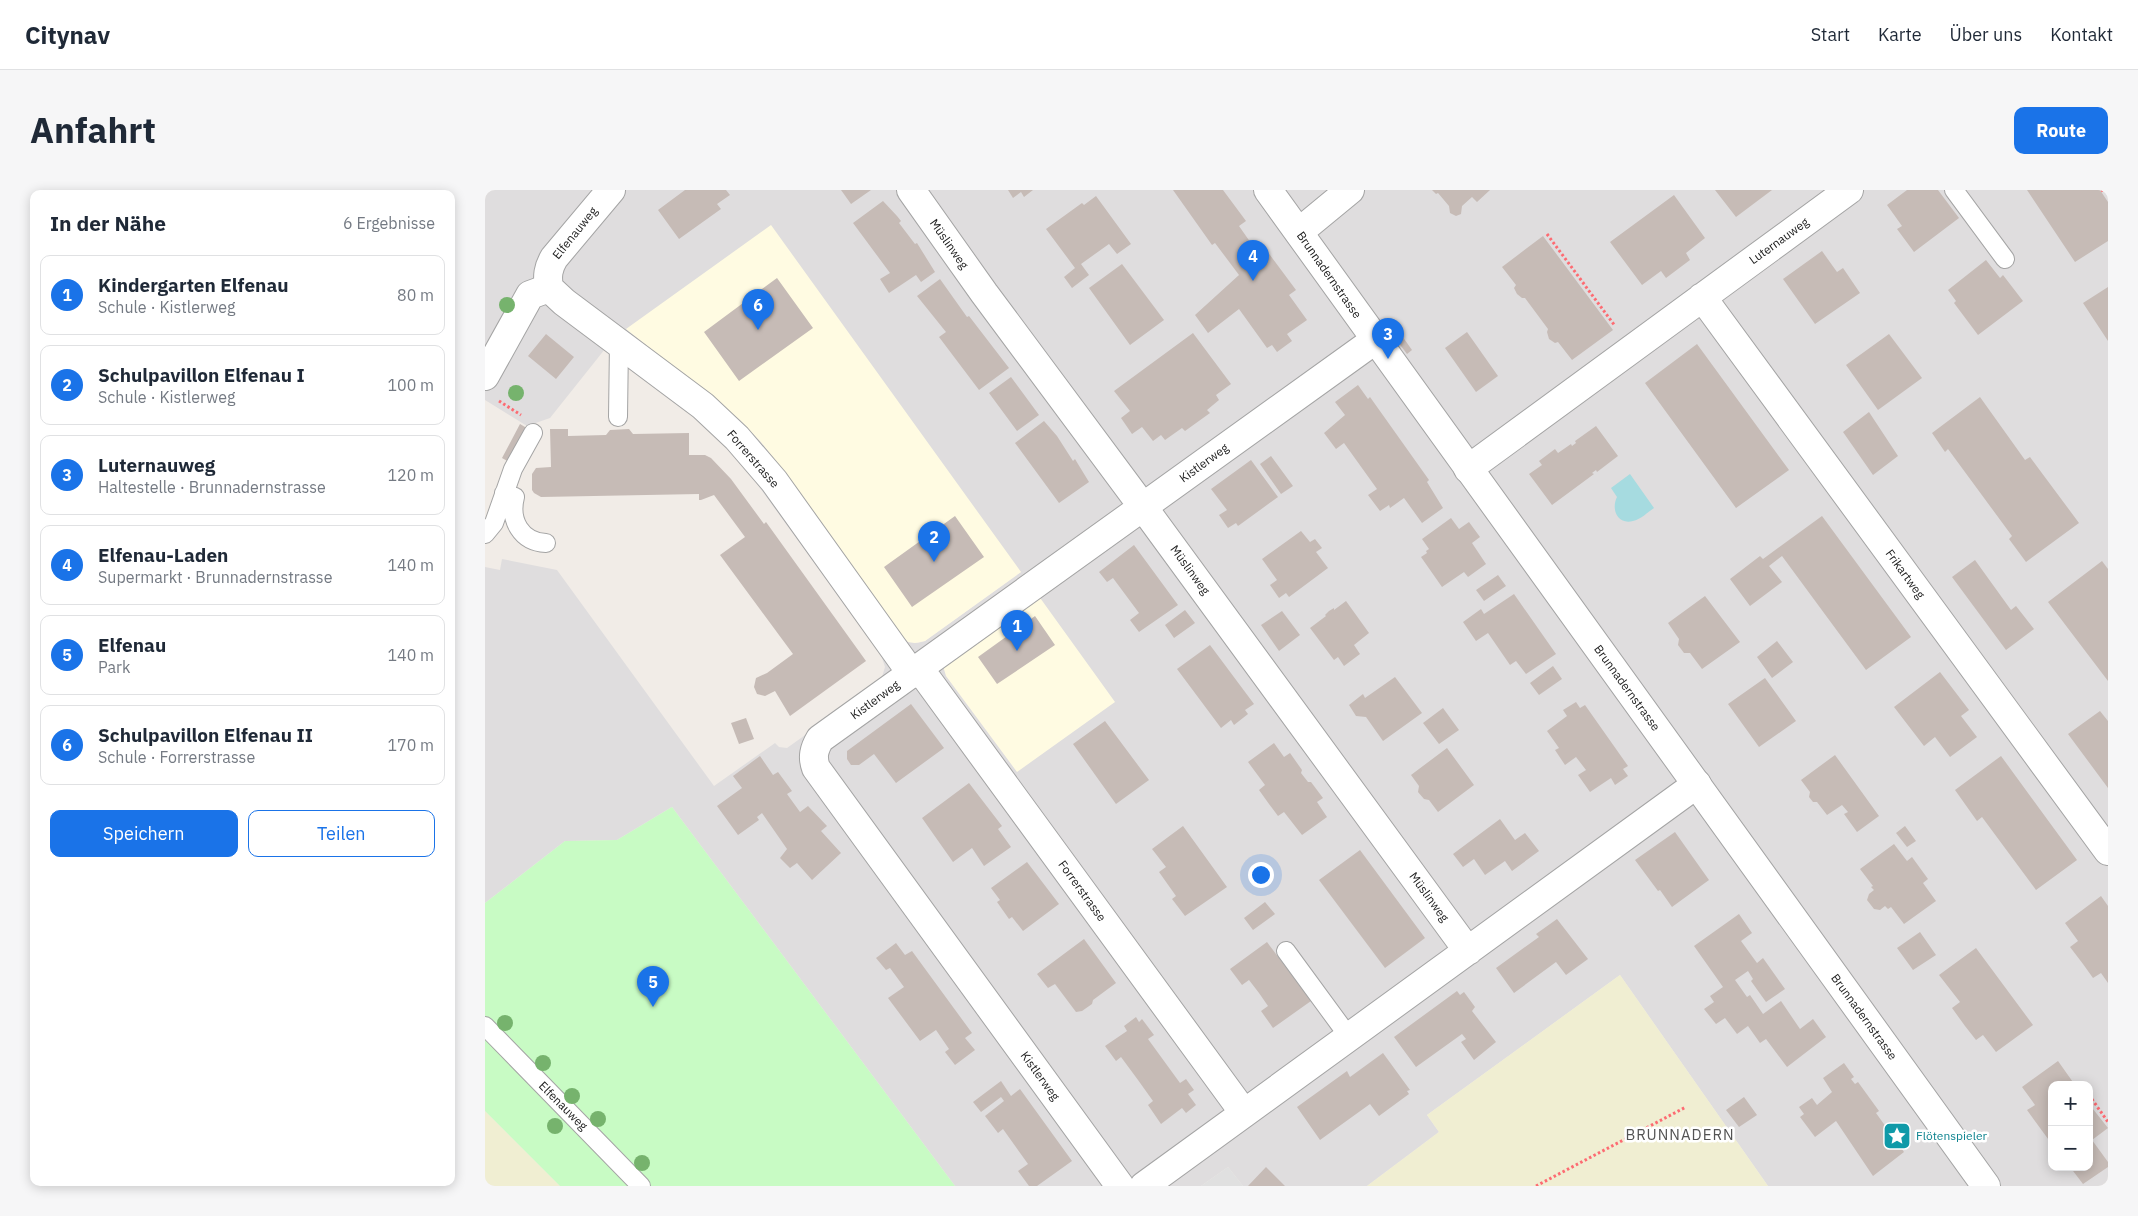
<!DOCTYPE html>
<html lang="de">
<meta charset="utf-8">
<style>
body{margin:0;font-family:"IBM Plex Sans",sans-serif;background:#f6f6f7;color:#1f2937}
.controls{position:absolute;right:15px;bottom:15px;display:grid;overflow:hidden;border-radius:10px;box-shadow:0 2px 12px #0003}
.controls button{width:45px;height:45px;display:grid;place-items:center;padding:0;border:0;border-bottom:1px solid #e0e1e3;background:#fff;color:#1f2937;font:25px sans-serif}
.you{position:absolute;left:775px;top:684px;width:18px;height:18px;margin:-12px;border:4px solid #fff;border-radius:50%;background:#1a73e8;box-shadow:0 0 0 8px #1a73e833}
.badge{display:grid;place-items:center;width:32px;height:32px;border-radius:50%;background:#1a73e8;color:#fff;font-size:16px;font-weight:700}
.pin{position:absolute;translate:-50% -41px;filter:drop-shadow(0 1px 2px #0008)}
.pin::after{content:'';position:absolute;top:26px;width:18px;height:15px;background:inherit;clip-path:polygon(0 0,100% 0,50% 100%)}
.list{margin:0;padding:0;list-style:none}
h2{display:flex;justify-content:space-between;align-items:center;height:65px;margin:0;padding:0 20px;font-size:21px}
h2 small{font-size:16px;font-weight:400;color:#747a83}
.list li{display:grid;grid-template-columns:32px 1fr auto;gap:15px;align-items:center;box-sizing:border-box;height:80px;margin:0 10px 10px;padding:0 10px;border:1px solid #e0e1e3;border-radius:10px}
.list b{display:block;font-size:19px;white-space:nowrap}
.list p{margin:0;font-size:16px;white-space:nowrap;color:#747a83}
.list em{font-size:16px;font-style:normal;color:#747a83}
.actions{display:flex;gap:10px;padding:15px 20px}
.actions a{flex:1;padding:11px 0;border:1px solid #1a73e8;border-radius:10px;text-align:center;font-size:18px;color:#1a73e8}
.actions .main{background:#1a73e8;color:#fff}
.map{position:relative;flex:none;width:1623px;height:996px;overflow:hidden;border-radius:10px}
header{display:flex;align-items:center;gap:30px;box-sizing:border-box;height:70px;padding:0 25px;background:#fff;border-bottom:1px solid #e0e1e3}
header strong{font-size:24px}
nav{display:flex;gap:28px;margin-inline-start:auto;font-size:18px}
.intro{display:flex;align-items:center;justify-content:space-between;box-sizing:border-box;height:120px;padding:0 30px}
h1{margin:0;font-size:35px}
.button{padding:12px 22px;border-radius:10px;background:#1a73e8;color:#fff;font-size:18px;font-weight:700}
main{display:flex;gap:30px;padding:0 30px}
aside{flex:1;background:#fff;border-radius:10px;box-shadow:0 2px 12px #0003}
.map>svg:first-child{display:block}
.residential{fill:#dfddde;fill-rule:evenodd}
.education{fill:#fffbe2}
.farmland{fill:#f0eed2}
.park{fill:#c8fbc4}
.parking{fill:#e0e0e0}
.water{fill:#a6dbe0}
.building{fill:#c6bbb6}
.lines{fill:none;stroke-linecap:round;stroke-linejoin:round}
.service-casing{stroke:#a4a4a4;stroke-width:20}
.minor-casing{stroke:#a4a4a4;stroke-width:30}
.tertiary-casing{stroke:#a4a4a4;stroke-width:30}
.path{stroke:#fd6b72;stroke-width:3;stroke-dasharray:2.5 2.5;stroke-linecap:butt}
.service{stroke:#fff;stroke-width:18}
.minor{stroke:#fff;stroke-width:28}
.tertiary{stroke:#fff;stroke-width:28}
.tree{fill:#76b36d}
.labels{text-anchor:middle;stroke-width:5;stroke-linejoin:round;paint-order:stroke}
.street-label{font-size:12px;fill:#202020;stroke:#fff}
.culture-label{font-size:12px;fill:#0d838f;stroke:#fff;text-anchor:start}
.quarter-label{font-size:15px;letter-spacing:1px;fill:#535353;stroke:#fff}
</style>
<header>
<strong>Citynav</strong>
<nav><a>Start</a><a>Karte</a><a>Über uns</a><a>Kontakt</a></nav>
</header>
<div class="intro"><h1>Anfahrt</h1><a class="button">Route</a></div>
<main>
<aside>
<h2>In der Nähe<small>6 Ergebnisse</small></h2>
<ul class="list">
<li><span class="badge">1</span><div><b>Kindergarten Elfenau</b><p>Schule · Kistlerweg</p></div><em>80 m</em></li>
<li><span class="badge">2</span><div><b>Schulpavillon Elfenau I</b><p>Schule · Kistlerweg</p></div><em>100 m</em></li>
<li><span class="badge">3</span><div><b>Luternauweg</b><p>Haltestelle · Brunnadernstrasse</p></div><em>120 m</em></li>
<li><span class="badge">4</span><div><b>Elfenau-Laden</b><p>Supermarkt · Brunnadernstrasse</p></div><em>140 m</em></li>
<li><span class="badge">5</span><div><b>Elfenau</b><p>Park</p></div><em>140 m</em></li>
<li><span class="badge">6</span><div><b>Schulpavillon Elfenau II</b><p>Schule · Forrerstrasse</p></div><em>170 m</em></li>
</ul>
<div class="actions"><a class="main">Speichern</a><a>Teilen</a></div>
</aside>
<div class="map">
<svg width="1623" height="996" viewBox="0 0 1623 996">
<rect width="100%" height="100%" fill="#f1ece7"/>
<path class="residential" d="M0,0H1623V996H1283L1135,785L942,925L954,942L882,996H758L743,977L716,996H470L187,617L132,650L80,651L0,713V377L15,380L17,369L72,380L229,596L290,553L294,557L302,558L393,493L397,487L400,477L396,465L259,276L244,260L209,227L120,159L65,228L42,236L0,210ZM229,208L536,382L440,451L433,453L423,452L276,252L254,229ZM1567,895H1604V977H1567Z"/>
<path class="education" d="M286,35L536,382L440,451L430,453L423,452L418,447L299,281L276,252L254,229L141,139Z
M553,405L630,512L532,582L461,486L458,476Z"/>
<path class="farmland" d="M1135,785L1283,996H882L954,942L942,925Z
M0,921L75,996H0Z"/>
<path class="park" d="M187,617L470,996H75L0,921V713L80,651L132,650Z"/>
<path class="parking" d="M743,977L758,996H716Z"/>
<path class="water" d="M1145,284L1169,318C1163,322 1155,330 1148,331C1132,335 1126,319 1132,307L1126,298Z"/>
<path class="building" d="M200,0H241L245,5L232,14L236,19L194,49L173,20Z
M356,0H386L366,14Z
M523,0H548L539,7L536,2L528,8Z
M688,0H738L761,31L754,36L775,66L782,61L811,100L804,105L822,130L802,144L807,151L792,162L787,155L782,158L754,119L723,143L710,125L754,85L730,53L727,55Z
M947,0H1005L992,12L987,7L977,16L976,24L971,26L965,23L964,16L953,3L951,4Z
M1230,0H1287L1251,27Z
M1422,0H1453L1474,28L1429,62L1412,39L1417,36L1402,15Z
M1542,0H1615L1623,12V51L1590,72Z
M1189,5L1220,48L1201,63L1205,70L1181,88L1176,81L1157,95L1125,52Z
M611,6L646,54L632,64L624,54L596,74L604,85L587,98L579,87L590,78L561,39L597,13L599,15Z
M398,11L412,26L416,31L414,33L430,54L432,53L450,82L436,92L431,85L404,103L395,89L405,83L368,33Z
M1058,46L1128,140L1087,170L1073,152L1070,153L1064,149L1062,142L1063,139L1040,108H1037L1032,104L1029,98L1031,95L1017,77Z
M1337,61L1352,82L1358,78L1375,103L1330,134L1298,89Z
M1501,70L1515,88L1518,85L1538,111L1493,145L1469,113L1471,111L1463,100Z
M637,74L679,130L645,155L604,98Z
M292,88L328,138L254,191L219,142Z
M455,89L482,127L484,126L524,178L494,200L454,147L461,142L432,106Z
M1623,97V151L1598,113Z
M910,136L927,160L922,164L904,140Z
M982,142L1013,186L991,202L960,158Z
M708,143L746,194L731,205L734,210L722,220L725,223L700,241L697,238L680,250L676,245L668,251L657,237L647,244L636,228L645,221L629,201Z
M61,144L89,167L71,189L43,166Z
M1404,144L1437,188L1393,220L1361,175Z
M1212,154L1304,280L1251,318L1160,193Z
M526,187L554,225L532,241L504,203Z
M873,195L883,209L885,207L944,290L942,292L958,318L937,333L919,308L905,318L904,315L895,321L883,305L892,299L859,253L851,259L839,243L860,225L850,212Z
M1495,207L1540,270L1545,267L1594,333L1541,372L1524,349L1527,346L1463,259L1460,262L1447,243Z
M1384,222L1413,266L1388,285L1358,242Z
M559,231L572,246L588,271L590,269L593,274L604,292L574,313L530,253Z
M35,234L45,240L26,273L17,268Z
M1111,236L1133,266L1112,282L1111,280L1107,283L1109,284L1067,315L1044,284L1057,275L1054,271L1070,259L1073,263L1086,254L1087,256L1091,253L1090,251Z
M65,239H83V246L121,245L125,240L144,239L148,244L204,243V265H220L226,268L246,289L279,334L281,332L381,471L305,526L290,501L280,506L272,504L269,497L271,488L282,483L308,464L235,365L260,347L229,305L216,310H214V304L56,307L49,303L47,300V284L51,278L66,277Z
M786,266L808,296L796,304L775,274Z
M766,270L793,307L753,336L751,333L743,338L734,325L742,320L726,299Z
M470,326L499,367L427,417L399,377Z
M1337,326L1426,447L1381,480L1297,366L1284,376L1297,392L1265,416L1245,389L1275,366L1278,369Z
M966,328L974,339L984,332L995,347L987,353L1001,374L983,387L979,382L957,397L936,367L942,363L941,361L944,359L937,349Z
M816,341L825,352L830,349L837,358L831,362L843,378L804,407L801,403L794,408L785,395L792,390L777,369Z
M649,355L693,415L654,442L645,430L654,423L628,388L622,392L614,382Z
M1490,370L1526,420L1531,416L1549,439L1521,460L1467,387Z
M1617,371L1623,379V491L1563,412Z
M1013,385L1021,396L999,411L991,400Z
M1029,404L1071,464L1041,484L1031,471L1025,475L1003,443L991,451L978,432L996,419L999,424Z
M1220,406L1255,452L1217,479L1205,463H1199L1193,455L1194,449L1183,433Z
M861,411L884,443L869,455L875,464L859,476L853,467L849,470L825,438L841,426L840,425L844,421L849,418V420Z
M700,420L710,433L689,448L680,435Z
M797,421L815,445L794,461L776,435Z
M550,426L570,455L512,494L493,467Z
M1292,451L1308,472L1287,488L1272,467Z
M725,455L769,514L760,520L763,524L749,535L746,530L736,538L692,479Z
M1068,476L1077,489L1054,505L1045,493Z
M1455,482L1484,520L1476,526L1492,547L1465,567L1450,547L1439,556L1409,517Z
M910,487L937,523L898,551L881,527L871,526L864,515L878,504L880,508Z
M1280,488L1311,531L1274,557L1243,514Z
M1091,512L1095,518L1100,515L1143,576L1138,579L1143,586L1130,595L1126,588L1105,602L1093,585L1101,580L1091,567L1080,575L1070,560L1074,558L1062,541L1082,526L1078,520Z
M426,514L459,558L411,593L389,564L374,575H366L362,569V561Z
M958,518L974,540L954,554L938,533Z
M1615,521L1623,531V598L1583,544Z
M261,528L269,549L254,554L246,533Z
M620,531L664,590L631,614L588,554Z
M789,553L799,567L805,563L817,580L816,583L823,592H826L838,608L832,612L842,627L817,645L799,622L793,626L784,614L774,600L780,595L763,572Z
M962,558L989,595L953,622L944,610L939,609L933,602L934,596L926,585Z
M1350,565L1394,626L1372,642L1359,624L1363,622L1357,615L1342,625L1332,612H1328L1324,607L1325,602L1316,590Z
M275,566L288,585L293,582L307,601L302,604L315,622L323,616L342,636L336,641L356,663L327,690L312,673L305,678L295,668L302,659L277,623L272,627L274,630L253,645L232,616L257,598L248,586Z
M1516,566L1592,670L1551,700L1497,627L1492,631L1470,600Z
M484,593L517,636L513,639L526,657L499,676L487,658L468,672L437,628Z
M1015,629L1030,650L1040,643L1054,661L1027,681L1020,671L1000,685L989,669L978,677L968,664Z
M698,636L742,697L700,726L687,709L691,706L674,682L681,677L667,659Z
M1420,636L1431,651L1422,657L1411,643Z
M1190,642L1224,690L1187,717L1175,700L1173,701L1150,670Z
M1409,654L1422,671L1427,667L1443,689L1438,693L1451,711L1419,734L1406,717L1403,719L1400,716L1395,720L1389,719L1382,710L1384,704L1389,700L1386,697L1388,696L1375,679Z
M875,660L940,748L900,778L834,690Z
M542,672L574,714L538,741L527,727L524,729L512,712L515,710L506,698Z
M1616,706L1623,716V793L1616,783L1608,788L1598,774L1585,757L1593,751L1580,733Z
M780,712L790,724L768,740L759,728Z
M1254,724L1267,743L1256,751L1272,773L1278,768L1300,799L1281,812L1266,791L1268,789L1263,781L1250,790L1262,807L1265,805L1278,824L1296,811L1315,839L1328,829L1341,847L1302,877L1281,849L1275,853L1263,836L1252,844L1240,828L1231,834L1219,819L1229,812L1225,806L1238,797L1209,756Z
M1072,729L1103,769L1081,785L1071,772L1029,803L1011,778L1054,747L1051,744Z
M1435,742L1451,765L1428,780L1412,758Z
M599,749L631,793L608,810L607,814L597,821L591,822L570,794L563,798L552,784Z
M782,752L826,811L788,838L776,821L783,816L774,803L764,790L757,795L745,779Z
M411,753L420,765L427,761L487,843L480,848L490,860L470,875L460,862L464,859L451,840L435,851L403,808L419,797L405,778L401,780L391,768Z
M1491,758L1548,835L1511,862L1498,845L1491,850L1480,836L1467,818L1475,812L1454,785Z
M972,801L975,805L979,802L990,817L987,821L1011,852L989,870L976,852L981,849L977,844L931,877L909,847Z
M651,827L654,832L657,829L669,845L663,849L695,893L701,889L709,900L703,904L711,915L701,923L697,918L676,934L663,915L668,911L653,890L636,867L631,871L620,856L642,841L639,836Z
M898,863L925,900L922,901L924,904L894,926L885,914L835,950L812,917L862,881L865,887Z
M1573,871L1590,895H1567L1566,953L1542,920L1550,915L1537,897Z
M1359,873L1369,887L1366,889L1370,894L1373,892L1394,921L1391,923L1419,962L1388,986L1351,931L1330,947L1315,927L1319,924L1314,917L1327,908L1332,915L1347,902L1338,888Z
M516,891L526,906L535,899L587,971L552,996H544L533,981L543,974L518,939L513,943L500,926L519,911L516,907L496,922L488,912Z
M1259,907L1272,925L1254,937L1241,920Z
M1604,914L1623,938L1607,950L1623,972V977L1598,994L1585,977H1604Z
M781,977L800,996H763Z"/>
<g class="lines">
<defs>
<path id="service" d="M1469,0L1520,69
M133,227L134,153
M19,303L30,307C24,330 36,352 61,353
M0,344L9,333L28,279L48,243
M801,761L864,847
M0,836L156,996"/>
<path id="minor" d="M426,0L499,103L658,317L983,761
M814,42L865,0
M64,98L79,112L218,216L252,248L289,291L427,484
M64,98C62,86 63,78 69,68L126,0
M1217,107L1623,661
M0,186L45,105L64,98
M983,279L1364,0
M434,478L759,923
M635,996L331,578C327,567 329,559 335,549L890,150
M659,996L1212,594"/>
<path id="tertiary" d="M783,0L1501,996"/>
</defs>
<use href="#service" class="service-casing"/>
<use href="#minor" class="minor-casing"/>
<use href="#tertiary" class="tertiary-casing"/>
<path class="path" d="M1616,1L1618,0
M1062,44L1130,136
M14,211L36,225
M1595,893L1597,895
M1604,905L1623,932
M1051,996L1201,917"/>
<use href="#service" class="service"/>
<use href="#minor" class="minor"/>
<use href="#tertiary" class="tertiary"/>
</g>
<g class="tree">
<circle cx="22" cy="115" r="8"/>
<circle cx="31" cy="203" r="8"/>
<circle cx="20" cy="833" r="8"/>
<circle cx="58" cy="873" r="8"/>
<circle cx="87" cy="906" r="8"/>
<circle cx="113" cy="929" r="8"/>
<circle cx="70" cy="936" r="8"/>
<circle cx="157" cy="973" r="8"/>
</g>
<defs>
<symbol id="sight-square" viewBox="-11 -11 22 22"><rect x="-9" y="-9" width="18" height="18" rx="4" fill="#0f9aa8" stroke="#fff"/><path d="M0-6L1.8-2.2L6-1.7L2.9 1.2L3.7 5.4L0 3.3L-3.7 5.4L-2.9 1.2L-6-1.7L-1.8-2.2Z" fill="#fff"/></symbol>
</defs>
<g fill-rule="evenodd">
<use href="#sight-square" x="1396" y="930" width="32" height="32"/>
</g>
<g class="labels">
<g class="street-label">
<text transform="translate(90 43) rotate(-51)" y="4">Elfenauweg</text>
<text transform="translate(1294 51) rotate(-36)" y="4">Luternauweg</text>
<text transform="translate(464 54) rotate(55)" y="4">Müslinweg</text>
<text transform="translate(844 85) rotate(55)" y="4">Brunnadernstrasse</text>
<text transform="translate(268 269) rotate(49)" y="4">Forrerstrasse</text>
<text transform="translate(719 273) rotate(-36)" y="4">Kistlerweg</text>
<text transform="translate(705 380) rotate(54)" y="4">Müslinweg</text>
<text transform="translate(1420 384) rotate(54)" y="4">Frikartweg</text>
<text transform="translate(1142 498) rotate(54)" y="4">Brunnadernstrasse</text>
<text transform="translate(390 510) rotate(-36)" y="4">Kistlerweg</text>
<text transform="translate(597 701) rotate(54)" y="4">Forrerstrasse</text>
<text transform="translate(944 707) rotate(54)" y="4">Müslinweg</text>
<text transform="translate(1379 827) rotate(54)" y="4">Brunnadernstrasse</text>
<text transform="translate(555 886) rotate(54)" y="4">Kistlerweg</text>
<text transform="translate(78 916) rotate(45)" y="4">Elfenauweg</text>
</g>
<g class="culture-label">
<text x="1431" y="950">Flötenspieler</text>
</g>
<g class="quarter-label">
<text x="1195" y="950">BRUNNADERN</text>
</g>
</g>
</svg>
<div class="controls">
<button>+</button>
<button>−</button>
</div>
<div class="you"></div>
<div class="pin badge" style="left:532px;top:461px">1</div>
<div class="pin badge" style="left:449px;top:372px">2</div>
<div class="pin badge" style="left:903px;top:169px">3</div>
<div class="pin badge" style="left:768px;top:91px">4</div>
<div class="pin badge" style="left:168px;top:817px">5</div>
<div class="pin badge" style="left:273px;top:140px">6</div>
</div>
</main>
